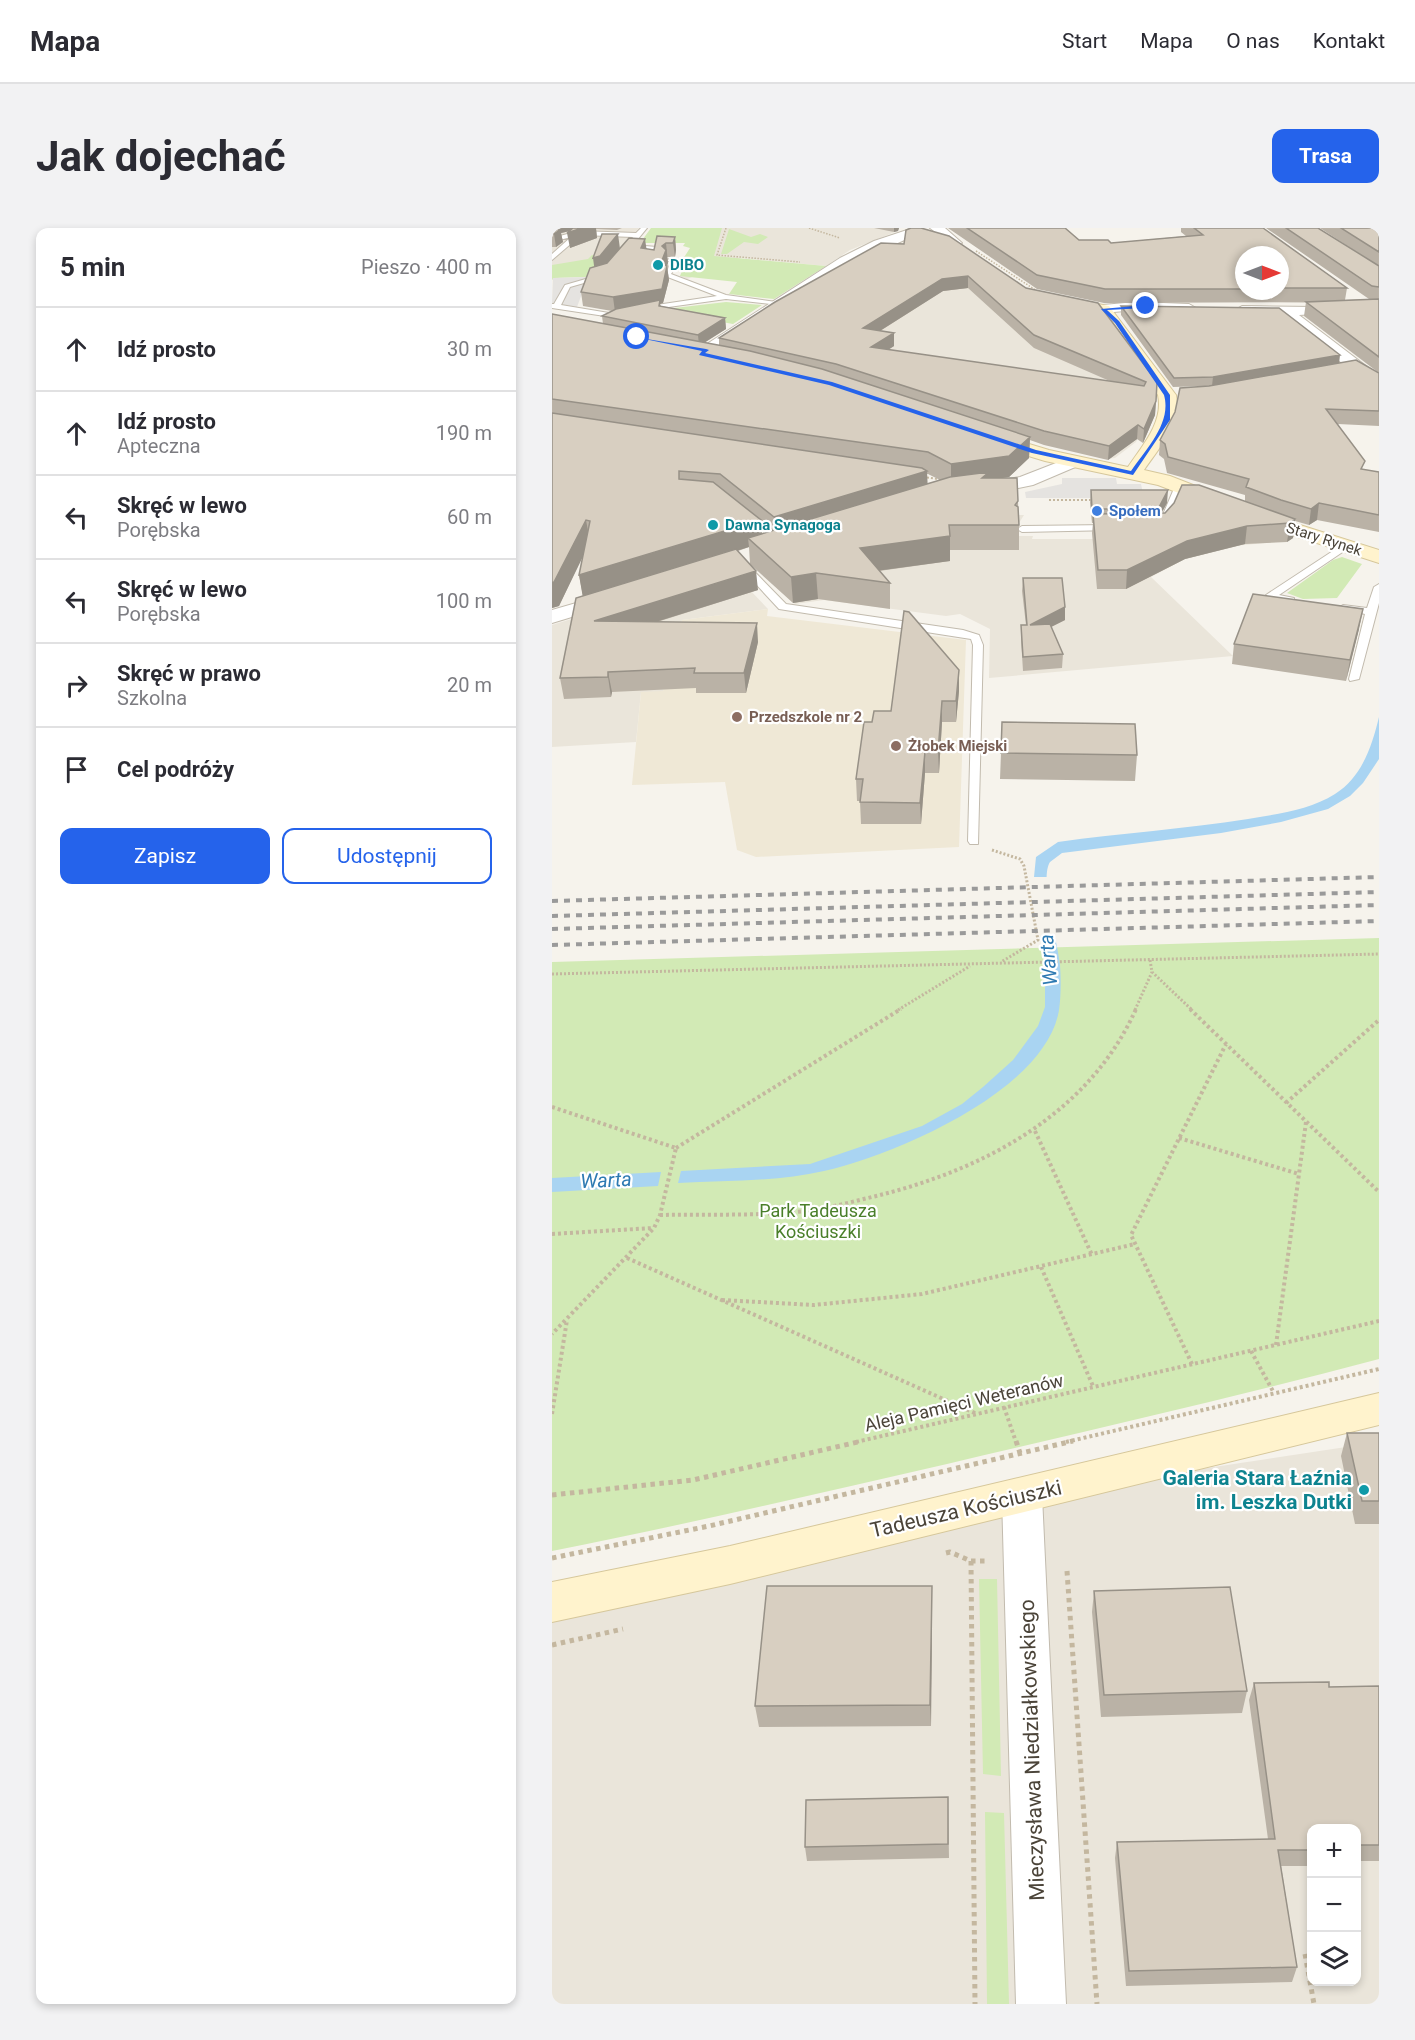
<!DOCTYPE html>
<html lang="pl">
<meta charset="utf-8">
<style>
body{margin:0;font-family:Roboto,sans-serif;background:#f2f2f3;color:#2b2b33}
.controls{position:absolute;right:18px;bottom:18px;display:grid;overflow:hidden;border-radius:12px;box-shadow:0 3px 9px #0003}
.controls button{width:54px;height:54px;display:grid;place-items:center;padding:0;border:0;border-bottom:2px solid #e1e1e2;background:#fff;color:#2b2b33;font:30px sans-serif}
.compass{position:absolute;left:683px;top:18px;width:54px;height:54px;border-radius:50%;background:#fff;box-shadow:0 3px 9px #0003;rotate:90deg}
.stop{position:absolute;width:18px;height:18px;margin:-14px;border:4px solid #2563eb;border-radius:50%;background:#fff}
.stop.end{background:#2563eb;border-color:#fff;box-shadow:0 2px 6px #0008}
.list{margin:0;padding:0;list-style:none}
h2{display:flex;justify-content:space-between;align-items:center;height:78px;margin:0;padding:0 24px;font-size:26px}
h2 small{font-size:20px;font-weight:400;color:#7c7c81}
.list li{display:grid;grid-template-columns:39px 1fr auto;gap:18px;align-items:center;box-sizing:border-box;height:84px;padding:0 24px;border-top:2px solid #e1e1e2}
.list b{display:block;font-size:22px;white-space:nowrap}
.list p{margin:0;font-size:20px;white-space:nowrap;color:#7c7c81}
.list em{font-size:20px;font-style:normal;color:#7c7c81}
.actions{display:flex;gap:12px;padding:18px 24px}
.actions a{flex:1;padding:14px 0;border:2px solid #2563eb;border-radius:12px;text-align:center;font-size:21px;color:#2563eb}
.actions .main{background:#2563eb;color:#fff}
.icon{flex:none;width:33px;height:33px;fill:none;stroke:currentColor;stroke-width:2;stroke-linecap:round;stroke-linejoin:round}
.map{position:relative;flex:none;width:827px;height:1776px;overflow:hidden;border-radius:12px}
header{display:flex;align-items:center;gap:36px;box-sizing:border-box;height:84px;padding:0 30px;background:#fff;border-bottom:2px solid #e1e1e2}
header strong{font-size:28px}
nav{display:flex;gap:33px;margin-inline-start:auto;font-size:21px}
.intro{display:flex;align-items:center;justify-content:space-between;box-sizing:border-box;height:144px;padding:0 36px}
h1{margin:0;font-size:42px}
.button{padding:15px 27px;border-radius:12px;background:#2563eb;color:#fff;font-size:21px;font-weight:700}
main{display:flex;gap:36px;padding:0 36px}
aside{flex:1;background:#fff;border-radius:12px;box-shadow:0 3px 9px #0003}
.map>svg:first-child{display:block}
.residential{fill:#eae5da;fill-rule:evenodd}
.education{fill:#efe8d6}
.green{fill:#d2eab5}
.parking{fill:#e5e3e0}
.water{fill:#a9d4f2}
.pier{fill:#f6f3ec}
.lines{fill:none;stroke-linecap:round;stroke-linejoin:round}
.lane-casing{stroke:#c2bbae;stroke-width:2}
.street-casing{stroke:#c2bbae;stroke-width:2}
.secondary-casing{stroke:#d6c79b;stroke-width:2}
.path-far4{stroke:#c4b79f;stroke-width:1.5;stroke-dasharray:1.5 1.5;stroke-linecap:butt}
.path-far3{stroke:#c4b79f;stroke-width:2;stroke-dasharray:2 2;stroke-linecap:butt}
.path-far2{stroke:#c4b79f;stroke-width:3;stroke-dasharray:2 2;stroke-linecap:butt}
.path-far1{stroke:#c4b79f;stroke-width:4;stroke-dasharray:3 3;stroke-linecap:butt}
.path{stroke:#c4b79f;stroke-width:5;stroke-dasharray:4.5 4.5;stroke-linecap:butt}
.lane{fill:#fff;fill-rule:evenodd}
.street{fill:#fff;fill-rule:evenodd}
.secondary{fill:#fff3cd;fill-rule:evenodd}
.rail{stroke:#9a9a9a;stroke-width:4;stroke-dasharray:6 6;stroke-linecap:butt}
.wall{fill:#bab2a6;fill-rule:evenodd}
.shaded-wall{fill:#979187}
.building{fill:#d8cfc1;stroke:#979187;stroke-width:1.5;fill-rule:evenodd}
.route{fill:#2563eb}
.culture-dot{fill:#0f9aa8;stroke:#fff;stroke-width:2}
.shop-dot{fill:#3f7fe0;stroke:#fff;stroke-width:2}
.education-dot{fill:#8d6e63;stroke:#fff;stroke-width:2}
.labels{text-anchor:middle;stroke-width:4.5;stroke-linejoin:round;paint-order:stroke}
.far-culture-label{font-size:15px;font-weight:bold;fill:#0d838f;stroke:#fff;text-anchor:start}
.far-shop-label{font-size:15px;font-weight:bold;fill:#366cbe;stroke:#fff;text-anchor:start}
.far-street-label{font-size:15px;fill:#4b4439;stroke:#fff}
.far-education-label{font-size:15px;font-weight:bold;fill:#785e54;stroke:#fff;text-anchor:start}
.park-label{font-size:18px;fill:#4a7f2a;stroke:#fff}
.street-label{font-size:18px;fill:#4b4439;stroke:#fff}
.water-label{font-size:20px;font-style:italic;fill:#2e7ab2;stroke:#fff}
.near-culture-label{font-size:21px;font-weight:bold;fill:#0d838f;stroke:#fff;text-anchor:end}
.near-street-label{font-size:21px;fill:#4b4439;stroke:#fff}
</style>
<header>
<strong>Mapa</strong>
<nav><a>Start</a><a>Mapa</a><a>O nas</a><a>Kontakt</a></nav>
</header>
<div class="intro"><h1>Jak dojechać</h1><a class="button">Trasa</a></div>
<main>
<aside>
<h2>5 min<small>Pieszo · 400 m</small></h2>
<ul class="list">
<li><svg class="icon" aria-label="ahead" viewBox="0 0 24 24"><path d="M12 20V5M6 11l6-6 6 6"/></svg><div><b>Idź prosto</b></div><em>30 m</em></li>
<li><svg class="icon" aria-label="ahead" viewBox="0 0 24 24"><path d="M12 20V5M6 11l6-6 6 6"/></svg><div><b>Idź prosto</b><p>Apteczna</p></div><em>190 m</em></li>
<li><svg class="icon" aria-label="left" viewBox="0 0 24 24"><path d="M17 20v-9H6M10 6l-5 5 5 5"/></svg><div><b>Skręć w lewo</b><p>Porębska</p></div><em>60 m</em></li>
<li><svg class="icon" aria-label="left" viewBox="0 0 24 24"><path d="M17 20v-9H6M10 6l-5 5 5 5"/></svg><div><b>Skręć w lewo</b><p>Porębska</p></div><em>100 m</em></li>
<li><svg class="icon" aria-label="right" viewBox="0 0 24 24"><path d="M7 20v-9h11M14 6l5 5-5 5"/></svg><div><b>Skręć w prawo</b><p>Szkolna</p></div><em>20 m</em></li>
<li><svg class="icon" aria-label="arrive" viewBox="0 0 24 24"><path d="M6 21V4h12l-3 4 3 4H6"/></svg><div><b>Cel podróży</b></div></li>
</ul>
<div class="actions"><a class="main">Zapisz</a><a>Udostępnij</a></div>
</aside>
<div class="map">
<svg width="827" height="1776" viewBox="0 0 827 1776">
<rect width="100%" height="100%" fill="#f6f3ec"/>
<path class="residential" d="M0,0H87L61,28L0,52Z
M169,0H329L343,4L298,22L274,38L189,30L135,51L128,48Z
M363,10L602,180L584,214L563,230L554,231L441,203L209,92L302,34Z
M644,272L736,313L681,318L649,327L633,331L599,349L681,428L437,450L438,401L408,386L394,388L272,372L243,376L198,335L398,274L423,287H472L467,295V308H481L480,311H557Z
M179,342L216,381L130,392L111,464H89L84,514L0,519V397Z
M827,1214V1776H0V1374L470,1268ZM760,1600H804V1754H760Z"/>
<path class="education" d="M216,381L215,388L414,412L407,619L204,629L185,622L173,554L80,557L89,464L111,463L130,392Z"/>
<path class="green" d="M99,0H170L162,28L274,38L222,71L177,66L185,54L128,48L130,43L124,42L138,20L131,18L133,15H88Z
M177,1L199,9L208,6L216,9L206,16L192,14L175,26H169Z
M40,27L61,28L36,49L1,50L0,52V37L36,31Z
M174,74L210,77L181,96L131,87L122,80Z
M790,329L810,336L785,370L751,371L735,365L781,332Z
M827,710V1131C684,1169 539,1202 395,1236C263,1266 132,1297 0,1323V734Z
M427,1351H445L449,1548L431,1546Z
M433,1584L452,1585L457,1776H435Z"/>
<path class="parking" d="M36,49L25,79L0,75L1,50Z
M510,250H564L565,256H589L592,270H474L473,264L510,256Z"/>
<path class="water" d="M827,489V531L811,555L798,568L776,581L729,594L669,605L510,625L498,634C487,651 506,714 508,737C509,751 509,769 507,782C494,863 342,927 272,943C225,954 174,952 126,955L129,943L258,936L370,898L410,876L431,859L461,832L486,798L493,779V730L482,649L484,629L506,614C569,605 633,601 696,591C725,586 758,582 783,566C810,549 820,518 827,489Z
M109,944L106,958L0,964V950Z"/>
<path class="pier" d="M479,649H498L507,712H488Z"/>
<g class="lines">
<defs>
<path id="lane" d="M89,0H95L81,17L105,19L100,30L101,33L92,32L99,22L78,21L73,26H69L81,9L29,7L0,32V26L19,9L0,14V10L27,3L84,5Z
M124,30L127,32L119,46L174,67L231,75L227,77L174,71L88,83L91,79L165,68L113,48L119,34L114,32Z
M51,46L53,49L18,59L9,77L63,86L66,90L0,80V76H2L13,57Z
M627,257L634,259L629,264L617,296L609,298L607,296L621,263Z
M559,297L562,298V302L470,304L465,301L470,298Z
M790,317L798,319L727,367L742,370V374L714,371V367Z
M189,336H195L234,376L411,402L427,407L431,417L426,616H418L416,613L421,417L419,411L227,381L189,340Z
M827,356V375L807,451L798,453L797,451L813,386L786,380L791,377L815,380L822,359Z"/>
<path id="street" d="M361,0H370L373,3L298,36L155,128H143L141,125L288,30L322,13Z
M378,0H393L410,15L403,19Z
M584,74L637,76L644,80L637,84L584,82L551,85L544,81L551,77Z
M827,74V82L747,87L827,148V161L821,159L728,87L690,86L683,82L690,78L763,79Z
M522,228L531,233L528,237L481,257L423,269L414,263L416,259L468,249Z
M62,364L69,366L72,370L69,374L0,395V382Z
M470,1251L484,1256L490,1268L514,1776H464L450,1268L456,1256Z"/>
<path id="secondary" d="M507,69L557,78L624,167C630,195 607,220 592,242L618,248L726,290L827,322V335L712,298L606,257L493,233L427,213L425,209L427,205L434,203L497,222L576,239C590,218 612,194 606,167L552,90L546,85L502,77L499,74Z
M827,1165V1197L178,1356L0,1394V1354L178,1318Z"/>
</defs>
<use href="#lane" class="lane-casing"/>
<use href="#street" class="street-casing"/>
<use href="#secondary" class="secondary-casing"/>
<path class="path-far4" d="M174,0L165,27L248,34
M257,0L288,10
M424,23L485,63"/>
<path class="path-far3" d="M371,249L393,252
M497,272H543"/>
<path class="path-far2" d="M440,622L468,631L472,638L486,712L449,734
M598,732L600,744L640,782
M0,746L827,726
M346,782L418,738
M583,782L600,744"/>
<path class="path-far1" d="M638,781L827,964
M734,875L827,792
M0,879L124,920L108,987L102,1000L0,1106
M483,903L540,1027
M627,910L747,946
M124,920L349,781
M108,987C153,986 199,988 244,984C270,982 295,975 320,969C429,943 536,888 584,781
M0,1006L101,1000
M75,1030L425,1186
M489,1039L541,1158
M170,1072L262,1077L370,1066L583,1016
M724,1117L754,894
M699,1123L722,1165
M640,1136L579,1007L674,816
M452,1179L464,1214
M0,1186L15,1092
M304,1214L827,1093
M514,1214L827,1141"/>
<path class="path" d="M464,1213L468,1225
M0,1267L141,1252L310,1213
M394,1325L398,1324L419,1333H435
M0,1330L157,1298L521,1213
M419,1333L423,1776
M515,1343L545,1776
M0,1417L71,1401
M753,1726L762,1776"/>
<use href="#lane" class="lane"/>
<use href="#street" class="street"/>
<use href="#secondary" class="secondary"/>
<path class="rail" d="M0,673L827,649
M0,688L827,664
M0,701L827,677
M0,717L827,693"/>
</g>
<path class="wall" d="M0,0H70L65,2L44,1L45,10L18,20V3L9,5L11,14L4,19H0Z
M322,0H347L346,3L342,4Z
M396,0H513L527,12L559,15L634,8L629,4V0H711L795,60L793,72L817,71L714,0H766L814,30L768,0H827V145L752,88L754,74H761L552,75L485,61ZM692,27H728V63H692Z
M354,2L605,154L603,187L591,215L585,211L556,232L492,217L478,212L477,230L457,249L449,250L466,273L467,297V322H398V333L327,343L338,355V381L266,371L241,375L198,336L197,319L186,323L206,362L105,394L206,414L194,465H144V460L60,464L59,469L12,471L8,450L31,368L27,347L31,327L7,378L0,380V86L51,96L50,88L60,83L31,78L29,64L42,39L68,20L102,22L123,9L124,22L123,29H115L116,35L115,38L117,52L111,75L108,76L109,78L173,90L174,101L152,115L167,118V110L352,16ZM416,60L482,120L560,154L336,122L342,118V105L328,103L391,63ZM375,246H376L388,252L375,256ZM210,299L216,304L210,306Z
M569,78L827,145V198L786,196L811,242L827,244V304L765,292L757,297L743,293L741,310L735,314L693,316L633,331L574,361H545L540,305L541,295H540L538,275L539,262L615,275L609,285L693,273V267L615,245L612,231L607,227L608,212L656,158L621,159L569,87Z
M471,350L513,392L499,399L511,426L510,440L471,443L469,411V397H474L470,363Z
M807,401L794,453L680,436L682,416Z
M407,463L404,494H390L387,545H373L369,596H309L308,573H305L304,551L320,494L339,483Z
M449,525L585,527L583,553L448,551Z
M795,1205H827V1296H803L789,1228Z
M542,1363L695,1463L690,1485L549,1489L540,1384Z
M380,1380L379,1498L207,1499L203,1478Z
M702,1455L777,1459L827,1458V1633H804V1600H759V1638H729L745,1739L740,1754L574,1758L563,1630L565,1614L716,1611L697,1472Z
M396,1569L397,1630L255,1633L253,1619Z"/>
<path class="shaded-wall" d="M0,0H27V1L9,5L11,14L4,19L2,6H0Z
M30,0H44L45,10L18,20L15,5Z
M342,0H347L346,3L342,4Z
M66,6L68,21L50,43L43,45L41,30Z
M123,9L124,22L123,29L121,15Z
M93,11L95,24L89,20Z
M114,15L116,35L111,49L109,35L110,18Z
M115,38L117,52L111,75L108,76L109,83L63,84L61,69Z
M416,48V60L391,63L312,113L311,100L390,51Z
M173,90L174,101L147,118L146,107Z
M342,105V118L320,132L319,119Z
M788,127L787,136L660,158L661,149Z
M604,173L603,187L591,215L592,201Z
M586,197L585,211L556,232L557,218Z
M478,209L477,230L457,249L399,258V236Z
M375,243L376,264L224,311L222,289Z
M616,262L615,275L605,294L606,281Z
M767,275L765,292L757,297L759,281Z
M743,291L741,310L735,314L738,295Z
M34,292L38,314L7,378L0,380V355Z
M209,292L211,315L196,310L197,319L31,370L27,347Z
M695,298L693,316L633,331L574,361L575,342L635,313Z
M398,308V333L309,345L308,320Z
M204,343L206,362L46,412L42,393Z
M264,345L266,371L241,375L239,349Z
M513,379V392L477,410L478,397Z
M811,381L807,401L794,453L798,432Z
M205,395L206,414L194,465L192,445Z
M407,442V463L404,494V473Z
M56,444L60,464L59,469L56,449Z
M390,473V494L387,545L386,524Z
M373,524V545L369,596L368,575Z
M380,1358V1380L379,1498L378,1477Z"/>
<path class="building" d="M21,0H30L15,5Z
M359,0H369L397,8L474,60L546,75L605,154L604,173L592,201L586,197L557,218L492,203L284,136L167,110L223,74L329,15L352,16L354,2ZM416,48L482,107L594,154L592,158L319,119L342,105L311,100L390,51Z
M415,0H513L527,12H556L559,15L651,7L642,0H711L795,60H728V27H692V61H553L485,47Z
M734,0H766L827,38V59L820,58Z
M789,0H827V24Z
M9,1L2,6H0V2Z
M50,6H66L48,28L41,30Z
M105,8L123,9L121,15H114L110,18L114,22L109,35L115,38L110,61L61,69L29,64L38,40L55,35L77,10L93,11L89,20L102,22Z
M827,71V129L754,74Z
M108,72L107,78L173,90L146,107L50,88L64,81Z
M569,78L727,80L788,127L661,149L622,150Z
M0,86L198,123L270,141L478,209L457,228L399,236L376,224L0,171Z
M804,132L827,145V183L774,181L813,233L809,241L827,244V287L767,275L759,281L729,272L694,259L697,251L616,229L613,216L608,212L623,184L628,160L657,158Z
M0,185L370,240L375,243L222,289L168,246L127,243V251L161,254L209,292L27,347L38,293L34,292L2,354L0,355Z
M437,244L430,250H465L466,273L463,277L466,279L467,297H397L398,308L308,320L338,355L264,345L239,349L196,310L398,249Z
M630,257H647L743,291L738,295L695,298L635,313L575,342H546L541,286L613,285L622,275Z
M539,262H616L606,281H540Z
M184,321L204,343L42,393L205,395L192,445H142L143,440L56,444V449L8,450L24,370Z
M471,350H510L513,379L478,397L498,396L511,426L471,429L469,397H475Z
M701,366L811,381L798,432L682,416Z
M352,383L357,384L407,442L404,473H390L386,524H373L368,575L308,574L311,551H304L312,494H320L322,483H339Z
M450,494L583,496L585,527L449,525Z
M795,1205H827V1273H810Z
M215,1358H380L378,1477L203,1478Z
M678,1359L695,1463L552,1467L542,1363Z
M777,1454V1459L827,1458V1617H807V1622H804V1600H759V1622H726L745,1739L577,1743L565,1614L723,1611L702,1455Z
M396,1569V1616L253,1619L254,1572Z"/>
<path class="route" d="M595,77L594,80L555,82L567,93L618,167V192L581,247L480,225L277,157L147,127L150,123L83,109L154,121L157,122L153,125L280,154L484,222L579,243C594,221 620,195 612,167L563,95L549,81Z"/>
<g class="culture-dot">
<circle cx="106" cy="37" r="6"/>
<circle cx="161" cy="297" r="6"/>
<circle cx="812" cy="1262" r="6"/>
</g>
<circle class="shop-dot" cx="545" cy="283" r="6"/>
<g class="education-dot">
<circle cx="185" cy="489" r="6"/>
<circle cx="344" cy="518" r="6"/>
</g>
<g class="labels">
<g class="far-culture-label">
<text x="118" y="42">DIBO</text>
<text x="173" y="302">Dawna Synagoga</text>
</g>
<g class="far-shop-label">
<text x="557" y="288">Społem</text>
</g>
<g class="far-street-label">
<text transform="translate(772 311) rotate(18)" y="5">Stary Rynek</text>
</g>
<g class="far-education-label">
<text x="197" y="494">Przedszkole nr 2</text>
<text x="356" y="523">Żłobek Miejski</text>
</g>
<g class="park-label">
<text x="266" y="989">Park Tadeusza<tspan x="266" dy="21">Kościuszki</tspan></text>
</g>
<g class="street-label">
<text transform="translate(412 1175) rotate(-13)" y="6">Aleja Pamięci Weteranów</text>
</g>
<g class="water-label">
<text transform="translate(496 732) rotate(-95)" y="7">Warta</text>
<text transform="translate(54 952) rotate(-3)" y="7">Warta</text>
</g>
<g class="near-culture-label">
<text x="800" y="1257">Galeria Stara Łaźnia<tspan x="800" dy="24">im. Leszka Dutki</tspan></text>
</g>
<g class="near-street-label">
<text transform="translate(414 1281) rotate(-13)" y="7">Tadeusza Kościuszki</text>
<text transform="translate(480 1522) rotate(-92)" y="7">Mieczysława Niedziałkowskiego</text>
</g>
</g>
</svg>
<div class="controls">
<button>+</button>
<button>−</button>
<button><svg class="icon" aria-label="layers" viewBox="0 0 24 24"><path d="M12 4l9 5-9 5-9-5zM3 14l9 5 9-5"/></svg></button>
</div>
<svg class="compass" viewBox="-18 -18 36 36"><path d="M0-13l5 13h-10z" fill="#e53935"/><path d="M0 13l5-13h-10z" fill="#7c7c81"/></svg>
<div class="stop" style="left:85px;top:109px"></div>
<div class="stop end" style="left:594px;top:78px"></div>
</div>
</main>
